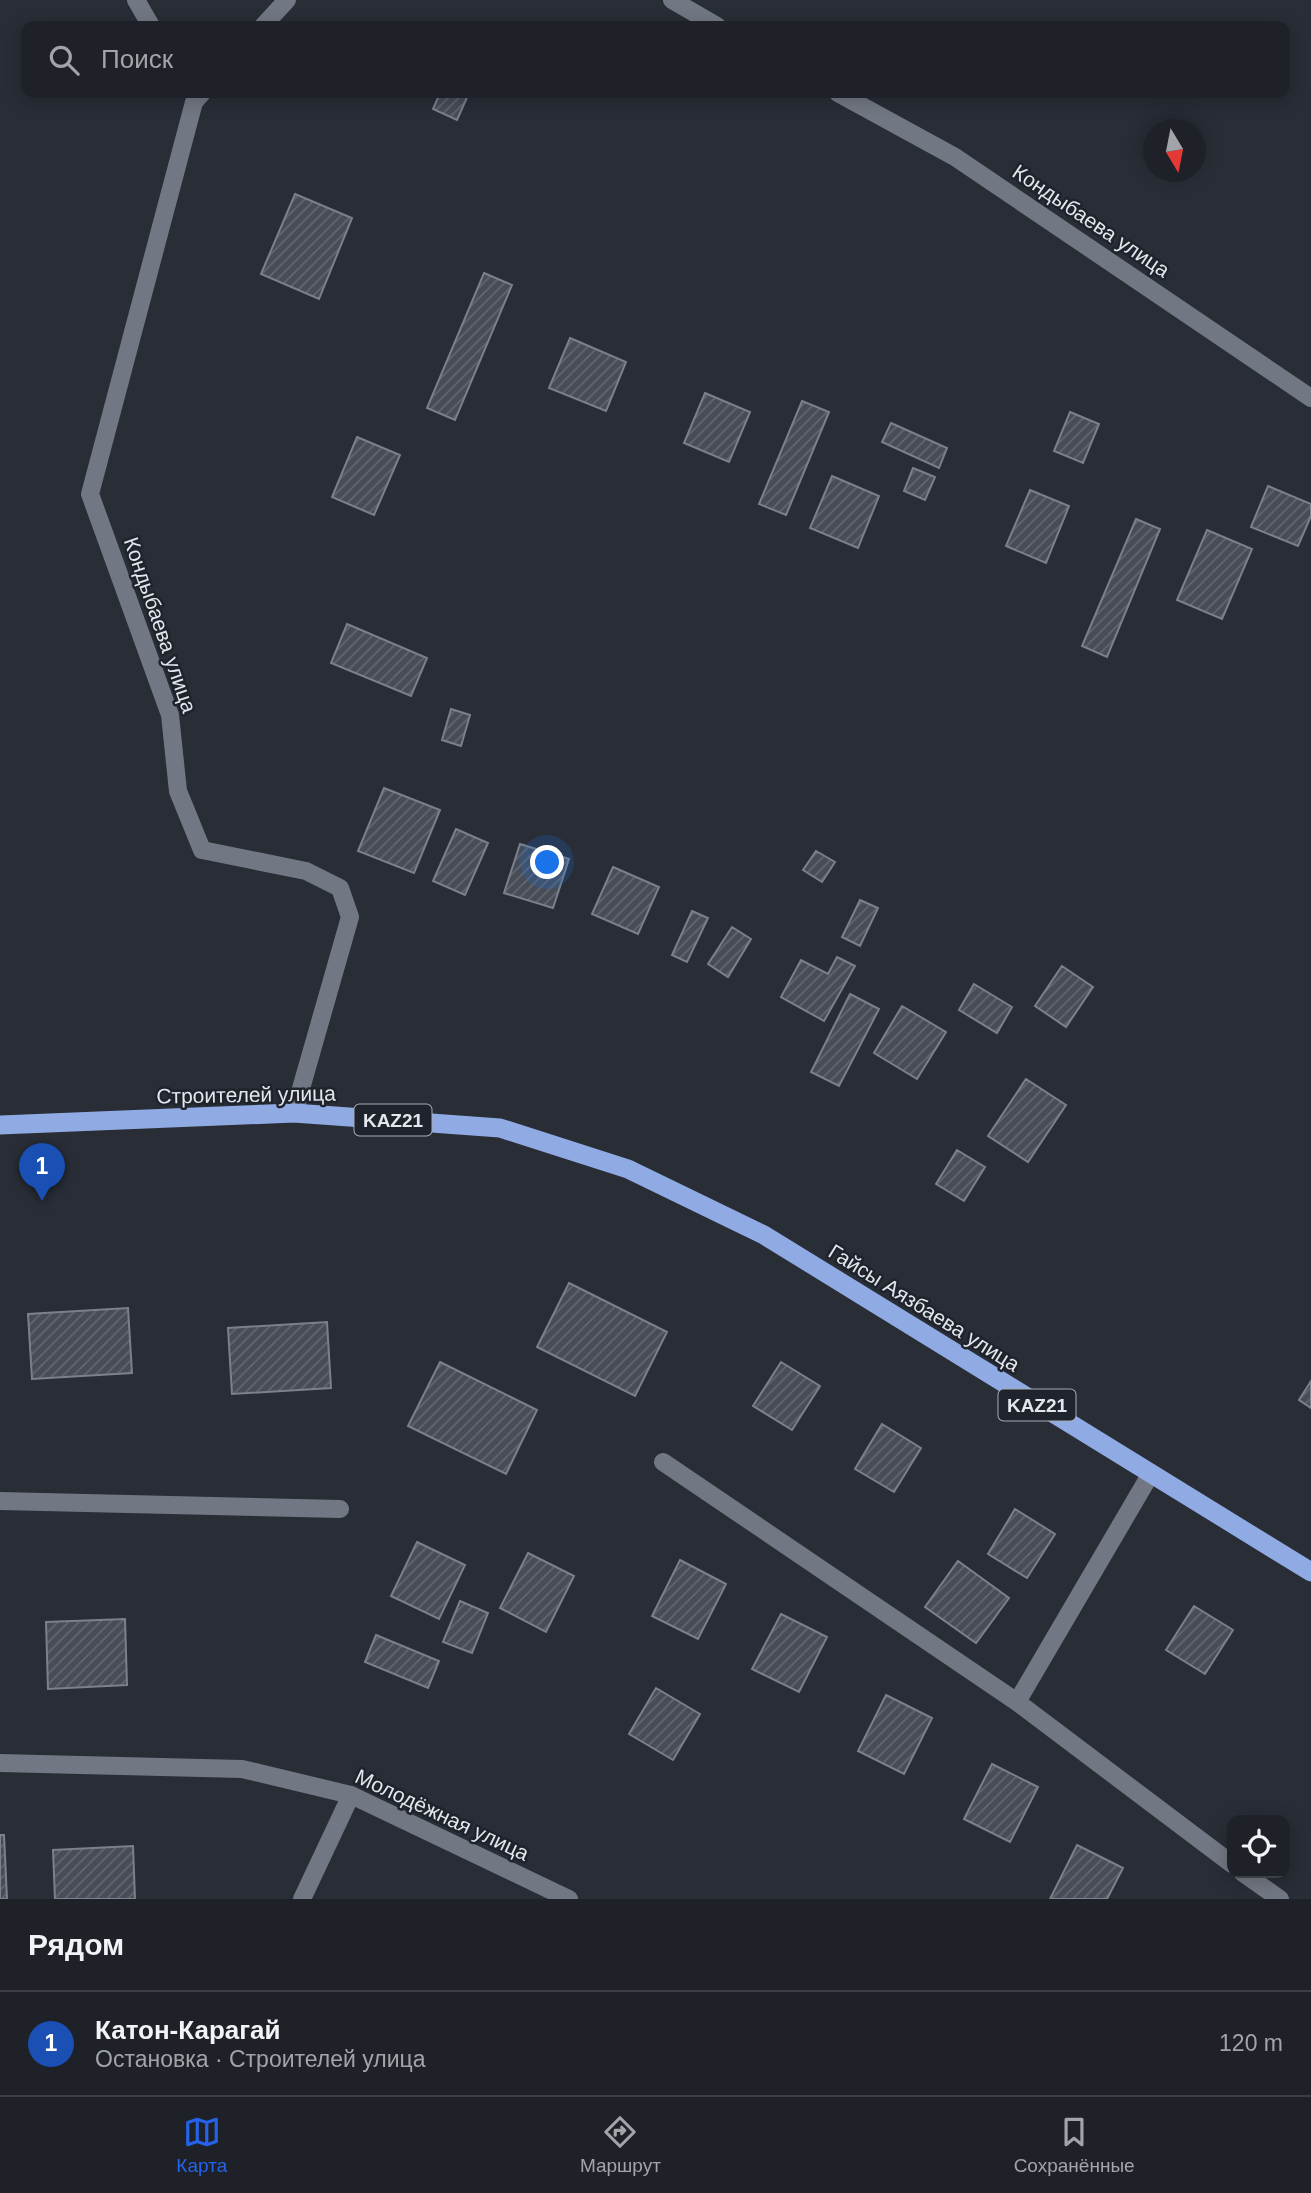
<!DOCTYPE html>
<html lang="ru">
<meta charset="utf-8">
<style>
body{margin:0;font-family:Helvetica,sans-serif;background:#2b2f34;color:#f1f3f6}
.controls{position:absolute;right:21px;bottom:21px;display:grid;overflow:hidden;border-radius:14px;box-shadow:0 4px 18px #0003}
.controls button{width:63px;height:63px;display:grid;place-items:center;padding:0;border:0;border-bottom:2px solid #3c3f45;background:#1e2228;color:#f1f3f6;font:35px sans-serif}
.compass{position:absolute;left:1143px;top:119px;width:63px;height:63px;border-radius:50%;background:#1e2228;box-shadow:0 4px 18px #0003;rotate:170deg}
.you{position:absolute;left:548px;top:863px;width:24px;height:24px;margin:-18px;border:5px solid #fff;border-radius:50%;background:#1a73e8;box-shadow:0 0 0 10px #1a73e833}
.badge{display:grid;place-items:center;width:46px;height:46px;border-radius:50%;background:#2563eb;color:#fff;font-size:23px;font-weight:700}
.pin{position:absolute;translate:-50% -58px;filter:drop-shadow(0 2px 4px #0008)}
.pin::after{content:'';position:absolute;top:37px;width:24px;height:21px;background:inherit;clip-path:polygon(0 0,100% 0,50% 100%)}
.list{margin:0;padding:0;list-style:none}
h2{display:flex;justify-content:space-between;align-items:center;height:91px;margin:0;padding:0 28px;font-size:30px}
h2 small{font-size:23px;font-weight:400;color:#a1a4a8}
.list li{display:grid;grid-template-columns:46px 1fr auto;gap:21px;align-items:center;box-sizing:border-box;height:105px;padding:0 28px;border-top:2px solid #3c3f45}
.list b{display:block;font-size:26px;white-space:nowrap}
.list p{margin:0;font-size:23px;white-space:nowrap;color:#a1a4a8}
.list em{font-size:23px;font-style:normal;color:#a1a4a8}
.icon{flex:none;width:38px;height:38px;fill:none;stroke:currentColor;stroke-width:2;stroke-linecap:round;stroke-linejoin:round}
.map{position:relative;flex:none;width:1311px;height:1899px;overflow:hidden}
.search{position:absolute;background:#1e2228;box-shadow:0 4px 18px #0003;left:21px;right:21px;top:21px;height:77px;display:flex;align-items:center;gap:18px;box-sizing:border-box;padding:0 24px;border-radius:14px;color:#a1a4a8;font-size:26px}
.sheet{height:196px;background:#1e2228}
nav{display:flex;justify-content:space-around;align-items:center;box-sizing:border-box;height:98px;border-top:2px solid #3c3f45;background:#1e2228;font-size:19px;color:#a1a4a8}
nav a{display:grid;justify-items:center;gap:4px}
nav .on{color:#2563eb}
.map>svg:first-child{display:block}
.building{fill:url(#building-hatch);stroke:#7b808c;stroke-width:2}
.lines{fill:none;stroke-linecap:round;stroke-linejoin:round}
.minor{stroke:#727883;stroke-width:18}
.trunk{stroke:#90aae3;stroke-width:19}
.labels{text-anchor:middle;stroke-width:5;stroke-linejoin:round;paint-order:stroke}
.shield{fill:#1e232c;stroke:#a8acb2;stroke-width:2}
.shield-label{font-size:19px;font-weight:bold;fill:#e3e6ec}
.street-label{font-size:21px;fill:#e3e6ec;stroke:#1e232c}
</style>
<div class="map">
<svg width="1311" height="1899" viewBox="0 0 1311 1899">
<defs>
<pattern id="building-hatch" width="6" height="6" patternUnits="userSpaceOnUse" patternTransform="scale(1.75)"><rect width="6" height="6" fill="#474c57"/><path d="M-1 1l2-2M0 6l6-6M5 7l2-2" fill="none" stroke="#61666f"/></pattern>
</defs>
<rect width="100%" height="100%" fill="#282d36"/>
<path class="building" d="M440,93H469L457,120L433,109Z
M295,194L352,218L319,299L261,274Z
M484,273L512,285L455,420L427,408Z
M570,338L626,362L606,411L549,388Z
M705,393L750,412L729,462L684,443Z
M802,401L829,412L786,515L759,504Z
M1070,412L1099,424L1083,463L1054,451Z
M891,423L947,448L939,468L882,442Z
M357,437L400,455L374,515L332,497Z
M913,468L935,477L925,500L904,491Z
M832,476L879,496L858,548L810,528Z
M1268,486L1311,504V516L1298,546L1251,527Z
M1030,490L1069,506L1046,563L1006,546Z
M1136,519L1160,529L1107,657L1082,646Z
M1207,530L1252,549L1222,619L1177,600Z
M347,624L427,658L411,696L331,663Z
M451,709L470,715L461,746L442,740Z
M384,788L440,810L414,873L358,851Z
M456,829L488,843L465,895L433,881Z
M520,844L569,859L553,908L504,893Z
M816,851L835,862L822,882L803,870Z
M613,867L659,887L638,934L592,914Z
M860,900L878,908L860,946L842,937Z
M692,911L708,918L687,962L672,955Z
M732,927L751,939L728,977L708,964Z
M837,957L855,966L824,1021L781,997L801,960L828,974Z
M1062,966L1093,987L1066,1027L1035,1006Z
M974,984L1012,1007L997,1033L959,1010Z
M850,994L879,1009L839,1086L811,1072Z
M902,1006L946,1032L917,1079L874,1053Z
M1026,1079L1066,1105L1028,1162L988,1136Z
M957,1150L985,1167L964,1201L936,1184Z
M569,1283L667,1332L635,1396L537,1347Z
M128,1308L132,1373L32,1379L28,1314Z
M327,1322L331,1388L232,1394L228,1328Z
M440,1362L537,1410L506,1474L408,1426Z
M781,1362L820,1386L792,1430L753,1406Z
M1311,1381V1408L1299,1400Z
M882,1424L921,1448L894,1492L855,1469Z
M1015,1509L1055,1534L1027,1578L988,1554Z
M417,1542L465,1565L439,1619L391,1596Z
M528,1553L574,1576L546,1632L500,1608Z
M680,1560L726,1584L698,1639L652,1616Z
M958,1561L1009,1598L976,1643L925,1607Z
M460,1601L488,1613L472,1653L443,1642Z
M1194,1606L1233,1630L1205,1674L1166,1650Z
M781,1614L827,1637L799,1692L752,1669Z
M125,1619L127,1685L48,1689L46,1622Z
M376,1635L439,1661L428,1688L365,1662Z
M656,1688L700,1714L673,1760L629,1734Z
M886,1695L932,1718L904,1774L858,1751Z
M992,1764L1038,1787L1010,1842L964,1819Z
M0,1835H4L7,1899H0Z
M1077,1845L1123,1868L1107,1899H1050Z
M133,1846L135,1899H55L53,1850Z"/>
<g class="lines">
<path class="minor" d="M136,0L151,26
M672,0L717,26
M263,26L287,0
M202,93L194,102L90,494L170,715L178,791L202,850L306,871L340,888L350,917L294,1113
M838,93L955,157L1311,398
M663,1462L1017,1702L1232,1864
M0,1501L340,1509
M1017,1702L1150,1475
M0,1763L242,1769L351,1795L569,1899
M1243,1873L1280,1899
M302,1899L351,1795"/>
<path class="trunk" d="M0,1125L294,1113L500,1128L628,1169L764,1235L1311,1572"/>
</g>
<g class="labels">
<g class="shield">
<rect x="354.5" y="1104.5" width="77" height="31" rx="5"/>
<rect x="998.5" y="1389.5" width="77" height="31" rx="5"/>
</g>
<g class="shield-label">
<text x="393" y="1127">KAZ21</text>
<text x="1037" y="1412">KAZ21</text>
</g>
<g class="street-label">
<text transform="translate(1091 221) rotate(34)" y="7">Кондыбаева улица</text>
<text transform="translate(160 625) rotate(71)" y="7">Кондыбаева улица</text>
<text transform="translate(246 1095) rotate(-1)" y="7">Строителей улица</text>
<text transform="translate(924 1308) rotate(32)" y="7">Гайсы Аязбаева улица</text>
<text transform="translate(442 1815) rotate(25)" y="7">Молодёжная улица</text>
</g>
</g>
</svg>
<div class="controls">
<button><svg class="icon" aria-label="locate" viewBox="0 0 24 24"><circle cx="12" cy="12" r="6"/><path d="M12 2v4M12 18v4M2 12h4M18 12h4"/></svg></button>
</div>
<svg class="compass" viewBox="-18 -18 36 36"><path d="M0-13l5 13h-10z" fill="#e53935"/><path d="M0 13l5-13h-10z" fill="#a1a4a8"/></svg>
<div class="you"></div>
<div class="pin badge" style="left:42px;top:1201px;background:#1a4fb4">1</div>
<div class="search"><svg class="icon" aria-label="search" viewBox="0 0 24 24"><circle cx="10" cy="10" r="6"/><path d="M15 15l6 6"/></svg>Поиск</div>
</div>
<section class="sheet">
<h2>Рядом<small></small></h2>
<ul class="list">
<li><span class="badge" style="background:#1a4fb4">1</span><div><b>Катон-Карагай</b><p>Остановка · Строителей улица</p></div><em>120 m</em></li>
</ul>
</section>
<nav>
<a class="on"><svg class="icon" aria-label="map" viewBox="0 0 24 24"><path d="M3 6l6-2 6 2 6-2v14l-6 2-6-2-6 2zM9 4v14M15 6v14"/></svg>Карта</a>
<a><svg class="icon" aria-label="directions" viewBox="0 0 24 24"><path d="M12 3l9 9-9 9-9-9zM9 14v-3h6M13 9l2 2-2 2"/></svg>Маршрут</a>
<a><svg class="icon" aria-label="saved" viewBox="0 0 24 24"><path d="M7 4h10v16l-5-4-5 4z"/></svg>Сохранённые</a>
</nav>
